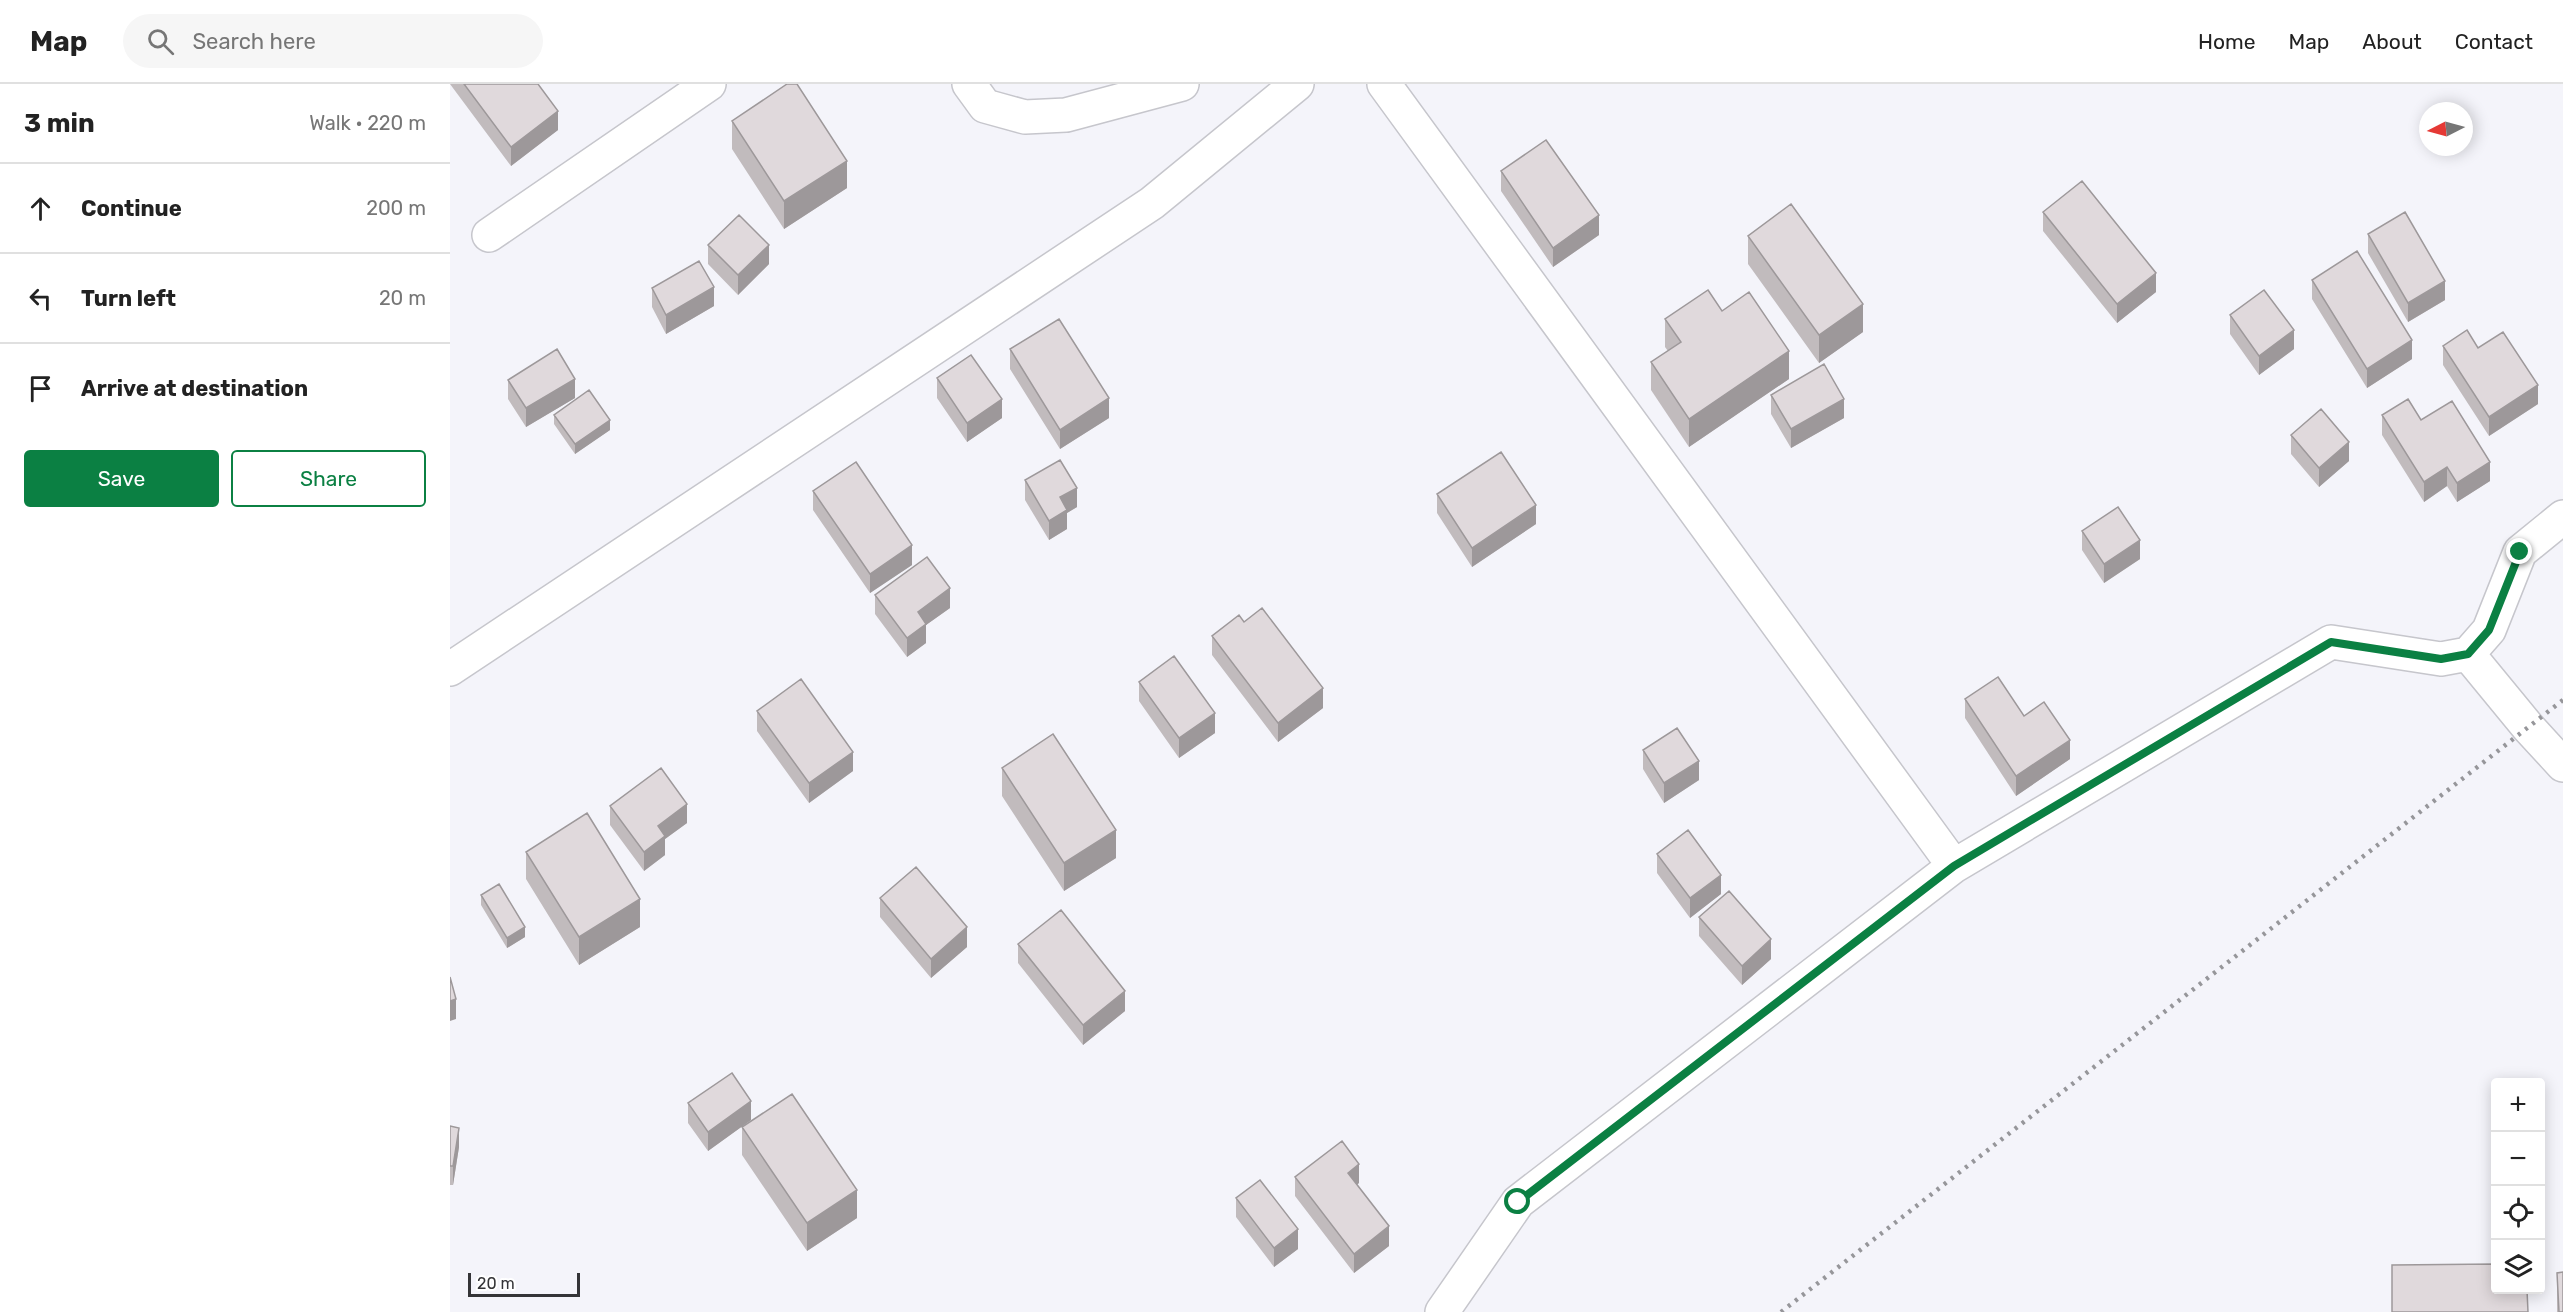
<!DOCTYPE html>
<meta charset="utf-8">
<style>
body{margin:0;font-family:Rubik,sans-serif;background:#f6f6f6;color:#222}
.controls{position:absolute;right:18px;bottom:18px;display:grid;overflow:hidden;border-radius:6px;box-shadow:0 3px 15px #0003}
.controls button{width:54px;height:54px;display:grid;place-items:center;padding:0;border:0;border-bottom:2px solid #e0e0e0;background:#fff;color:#222;font:30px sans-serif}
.compass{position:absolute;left:1969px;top:18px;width:54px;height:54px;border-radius:50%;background:#fff;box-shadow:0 3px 15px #0003;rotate:264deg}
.scale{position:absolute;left:18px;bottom:15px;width:112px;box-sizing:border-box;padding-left:6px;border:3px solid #343437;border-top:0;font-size:16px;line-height:21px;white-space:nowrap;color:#343437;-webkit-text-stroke:4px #fff;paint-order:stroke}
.stop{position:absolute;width:18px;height:18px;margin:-14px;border:4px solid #0b8043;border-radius:50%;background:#fff}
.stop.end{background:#0b8043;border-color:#fff;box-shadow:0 2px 6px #0008}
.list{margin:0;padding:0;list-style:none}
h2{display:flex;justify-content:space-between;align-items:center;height:78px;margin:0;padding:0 24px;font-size:26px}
h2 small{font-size:20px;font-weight:400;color:#767676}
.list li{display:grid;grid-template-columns:39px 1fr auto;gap:18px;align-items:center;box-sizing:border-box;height:90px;padding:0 24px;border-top:2px solid #e0e0e0}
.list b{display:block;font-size:22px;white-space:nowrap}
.list em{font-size:20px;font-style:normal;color:#767676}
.actions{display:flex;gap:12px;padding:18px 24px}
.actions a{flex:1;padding:14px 0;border:2px solid #0b8043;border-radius:6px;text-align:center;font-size:21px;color:#0b8043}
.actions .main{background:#0b8043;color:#fff}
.icon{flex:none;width:33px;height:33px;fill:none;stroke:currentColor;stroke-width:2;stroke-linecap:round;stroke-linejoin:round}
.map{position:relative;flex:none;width:2113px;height:1228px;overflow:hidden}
header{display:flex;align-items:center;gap:36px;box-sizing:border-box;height:84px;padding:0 30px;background:#fff;border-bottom:2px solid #e0e0e0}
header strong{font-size:28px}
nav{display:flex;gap:33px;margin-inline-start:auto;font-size:21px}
.search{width:420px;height:54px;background:#f6f6f6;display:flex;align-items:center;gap:15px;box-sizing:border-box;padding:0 21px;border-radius:33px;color:#767676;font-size:22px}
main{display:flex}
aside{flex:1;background:#fff}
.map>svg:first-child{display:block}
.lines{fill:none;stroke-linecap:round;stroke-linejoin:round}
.minor-casing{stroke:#c6c6cc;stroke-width:36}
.minor{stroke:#fff;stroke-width:33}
.rail{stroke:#96969a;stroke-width:4.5;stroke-dasharray:3 6;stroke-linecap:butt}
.wall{fill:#c1bbbd}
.shaded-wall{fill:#9d989a}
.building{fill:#e0d9dc;stroke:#9d989a;stroke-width:1.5}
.route{stroke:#0b8043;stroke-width:8}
</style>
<header>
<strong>Map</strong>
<div class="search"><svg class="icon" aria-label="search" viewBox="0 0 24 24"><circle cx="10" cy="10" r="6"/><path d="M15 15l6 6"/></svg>Search here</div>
<nav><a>Home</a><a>Map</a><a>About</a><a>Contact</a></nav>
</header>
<main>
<aside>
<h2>3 min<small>Walk · 220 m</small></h2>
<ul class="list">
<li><svg class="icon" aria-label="ahead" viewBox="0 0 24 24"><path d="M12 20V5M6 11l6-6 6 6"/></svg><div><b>Continue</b></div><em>200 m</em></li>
<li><svg class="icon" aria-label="left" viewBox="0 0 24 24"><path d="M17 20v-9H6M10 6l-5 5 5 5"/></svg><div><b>Turn left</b></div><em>20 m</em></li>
<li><svg class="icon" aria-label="arrive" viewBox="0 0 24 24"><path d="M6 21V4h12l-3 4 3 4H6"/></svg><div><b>Arrive at destination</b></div></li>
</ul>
<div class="actions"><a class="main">Save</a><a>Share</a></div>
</aside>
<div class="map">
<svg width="2113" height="1228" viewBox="0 0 2113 1228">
<rect width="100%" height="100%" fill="#f4f4fa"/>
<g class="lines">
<defs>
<path id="minor" d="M519,0L535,22L575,33L616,31L732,0
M934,0L1504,782L1068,1118L992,1228
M39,151L259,0
M2018,570L2078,643L2113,681
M0,585L702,119L847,0
M1504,782L1881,558L1991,575L2018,570L2039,546L2070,468L2113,433"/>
</defs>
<use href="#minor" class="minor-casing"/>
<use href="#minor" class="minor"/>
<path class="rail" d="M1331,1228L2113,616"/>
</g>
<path class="wall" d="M0,0H88L108,46L61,82Z
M282,37L397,104L334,145L282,65Z
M1051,87L1149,151L1103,183L1051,107Z
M1593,128L1706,208L1667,239L1593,147Z
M1918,150L1995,216L1958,238L1918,169Z
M1298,152L1413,248L1369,279L1298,180Z
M258,161L319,180L288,211L258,180Z
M1862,196L1962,275L1917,304L1862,215Z
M202,204L264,222L216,250L202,223Z
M1272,227L1339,295L1239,363L1201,306V278L1218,267L1215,263V235Z
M1780,231L1844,265L1809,291L1780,250Z
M1993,262L2028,264L2088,320L2039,352L1993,281Z
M560,265L659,334L610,365L560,285Z
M487,294L552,334L517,358L487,314Z
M58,296L125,314L76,343L58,315Z
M1321,311L1394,334L1341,364L1321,330Z
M104,331L160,346L125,370L104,340Z
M1932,331L1971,336L2040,397L2007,418L1997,402L1974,418L1932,351Z
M1841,351L1899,377L1869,403L1841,370Z
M575,396L627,423L617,429V445L599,456L575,416Z
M363,407L462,481L420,509L363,426Z
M987,410L1086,440L1022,483L987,429Z
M1632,447L1690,475L1654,499L1632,466Z
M425,511L500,524L476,541V559L457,573L425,530Z
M794,538L873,624L828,658L762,571V552Z
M689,598L765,649L729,674L689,617Z
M1515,615L1620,675L1566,712L1515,634Z
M307,627L403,687L359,719L307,647Z
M1193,666L1249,696L1214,719L1193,685Z
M552,684L666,774L614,807L552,712Z
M160,722L237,739L215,755V771L194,787L160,741Z
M76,768L190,843L129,881L76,795Z
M1207,770L1271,810L1240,834L1207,789Z
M31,811L75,853L57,864L31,821Z
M430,814L517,863L481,894L430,833Z
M1249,833L1321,875L1292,901L1249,852Z
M568,860L675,927L633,961L568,879Z
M238,1019L301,1036L258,1067L238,1039Z
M0,1042L9,1063L3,1101H0Z
M292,1043L407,1134L357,1167L292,1071Z
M845,1093L909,1099L907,1100L939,1162L904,1189L845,1112Z
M786,1114L848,1165L824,1183L786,1133Z
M2107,1189L2113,1228H2107Z"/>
<path class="shaded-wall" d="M108,27V46L61,82V63Z
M397,77V104L334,145V117Z
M1149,131V151L1103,183V164Z
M319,161V180L288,211V191Z
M1706,189V208L1667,239V220Z
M1995,197V216L1958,238V219Z
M264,203V222L216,250V231Z
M1413,220V248L1369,279V251Z
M1844,246V265L1809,291V272Z
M1962,256V275L1917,304V285Z
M1339,267V295L1239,363V335Z
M125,295V314L76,343V324Z
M2088,301V320L2039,352V333Z
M659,314V334L610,365V346Z
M552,315V334L517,358V339Z
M1394,315V334L1341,364V345Z
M160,336V346L125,370V360Z
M1899,358V377L1869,403V384Z
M2040,378V397L2007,418V399Z
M1997,383V402L1974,418V398Z
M627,404V423L617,429V445L599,456V437L610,413Z
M1086,421V440L1022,483V464Z
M1690,456V475L1654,499V480Z
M462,461V481L420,509V490Z
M500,504V524L476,541V559L457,573V554L468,528Z
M873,604V624L828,658V639Z
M765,629V649L729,674V654Z
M1620,656V675L1566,712V692Z
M403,668V687L359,719V699Z
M1249,677V696L1214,719V699Z
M237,720V739L215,755V771L194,787V768L208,742Z
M666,746V774L614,807V779Z
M1271,791V810L1240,834V814Z
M190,815V843L129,881V853Z
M75,843V853L57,864V854Z
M517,843V863L481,894V875Z
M1321,855V875L1292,901V882Z
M675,907V927L633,961V941Z
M6,915V935L0,937V917Z
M301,1017V1036L258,1067V1048Z
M9,1044V1063L3,1101V1082Z
M909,1080V1099L898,1108V1089Z
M407,1106V1134L357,1167V1139Z
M939,1142V1162L904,1189V1170Z
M848,1145V1165L824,1183V1164Z"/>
<path class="building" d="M14,0H88L108,27L61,63Z
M337,0H347L397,77L334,117L282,37Z
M1096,56L1149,131L1103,164L1051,87Z
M1632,97L1706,189L1667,220L1593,128Z
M1341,120L1413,220L1369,251L1298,152Z
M1955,128L1995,197L1958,219L1918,150Z
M289,131L319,161L288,191L258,161Z
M1907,167L1962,256L1917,285L1862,196Z
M249,177L264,203L216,231L202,204Z
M1258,206L1272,227L1299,208L1339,267L1239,335L1201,278L1231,258L1215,235Z
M1814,206L1844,246L1809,272L1780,231Z
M609,235L659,314L610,346L560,265Z
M2017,246L2028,264L2053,248L2088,301L2039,333L1993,262Z
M107,265L125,295L76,324L58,296Z
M521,271L552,315L517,339L487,294Z
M1374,280L1394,315L1341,345L1321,311Z
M139,306L160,336L125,360L104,331Z
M1958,315L1971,336L2002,317L2040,378L2007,399L1997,383L1974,398L1932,331Z
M1871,325L1899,358L1869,384L1841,351Z
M1051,368L1086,421L1022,464L987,410Z
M610,376L627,404L610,413L617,426L599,437L575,396Z
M406,378L462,461L420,490L363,407Z
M1668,423L1690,456L1654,480L1632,447Z
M477,473L500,504L468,528L476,540L457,554L425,511Z
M812,524L873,604L828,639L762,552L789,531L794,538Z
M724,572L765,629L729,654L689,598Z
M1548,593L1574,632L1594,618L1620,656L1566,692L1515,615Z
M351,595L403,668L359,699L307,627Z
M1227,644L1249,677L1214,699L1193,666Z
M603,650L666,746L614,779L552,684Z
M211,684L237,720L208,742L215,752L194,768L160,722Z
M137,729L190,815L129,853L76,768Z
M1238,746L1271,791L1240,814L1207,770Z
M466,783L517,843L481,875L430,814Z
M49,800L75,843L57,854L31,811Z
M1279,807L1321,855L1292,882L1249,833Z
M611,826L675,907L633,941L568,860Z
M0,893L6,915L0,917Z
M282,989L301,1017L258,1048L238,1019Z
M342,1010L407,1106L357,1139L292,1043Z
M0,1042L9,1044L3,1082H0Z
M892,1057L909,1080L898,1089L939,1142L904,1170L845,1093Z
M810,1096L848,1145L824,1164L786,1114Z
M2046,1180V1206H2077L2078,1228H1942V1181Z
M2113,1188V1228H2109L2107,1189Z"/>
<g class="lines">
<path class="route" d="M1068,1118L1504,782L1881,558L1991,575L2018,570L2039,546L2070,468"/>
</g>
</svg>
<div class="controls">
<button>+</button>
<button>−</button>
<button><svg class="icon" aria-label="locate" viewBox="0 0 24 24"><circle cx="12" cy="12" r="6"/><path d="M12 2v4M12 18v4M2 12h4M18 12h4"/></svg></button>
<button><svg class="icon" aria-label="layers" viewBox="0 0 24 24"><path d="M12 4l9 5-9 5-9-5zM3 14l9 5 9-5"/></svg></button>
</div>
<svg class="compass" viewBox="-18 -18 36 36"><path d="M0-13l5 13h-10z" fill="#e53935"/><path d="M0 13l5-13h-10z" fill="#767676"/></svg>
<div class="scale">20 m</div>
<div class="stop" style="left:1068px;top:1118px"></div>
<div class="stop end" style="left:2070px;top:468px"></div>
</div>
</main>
